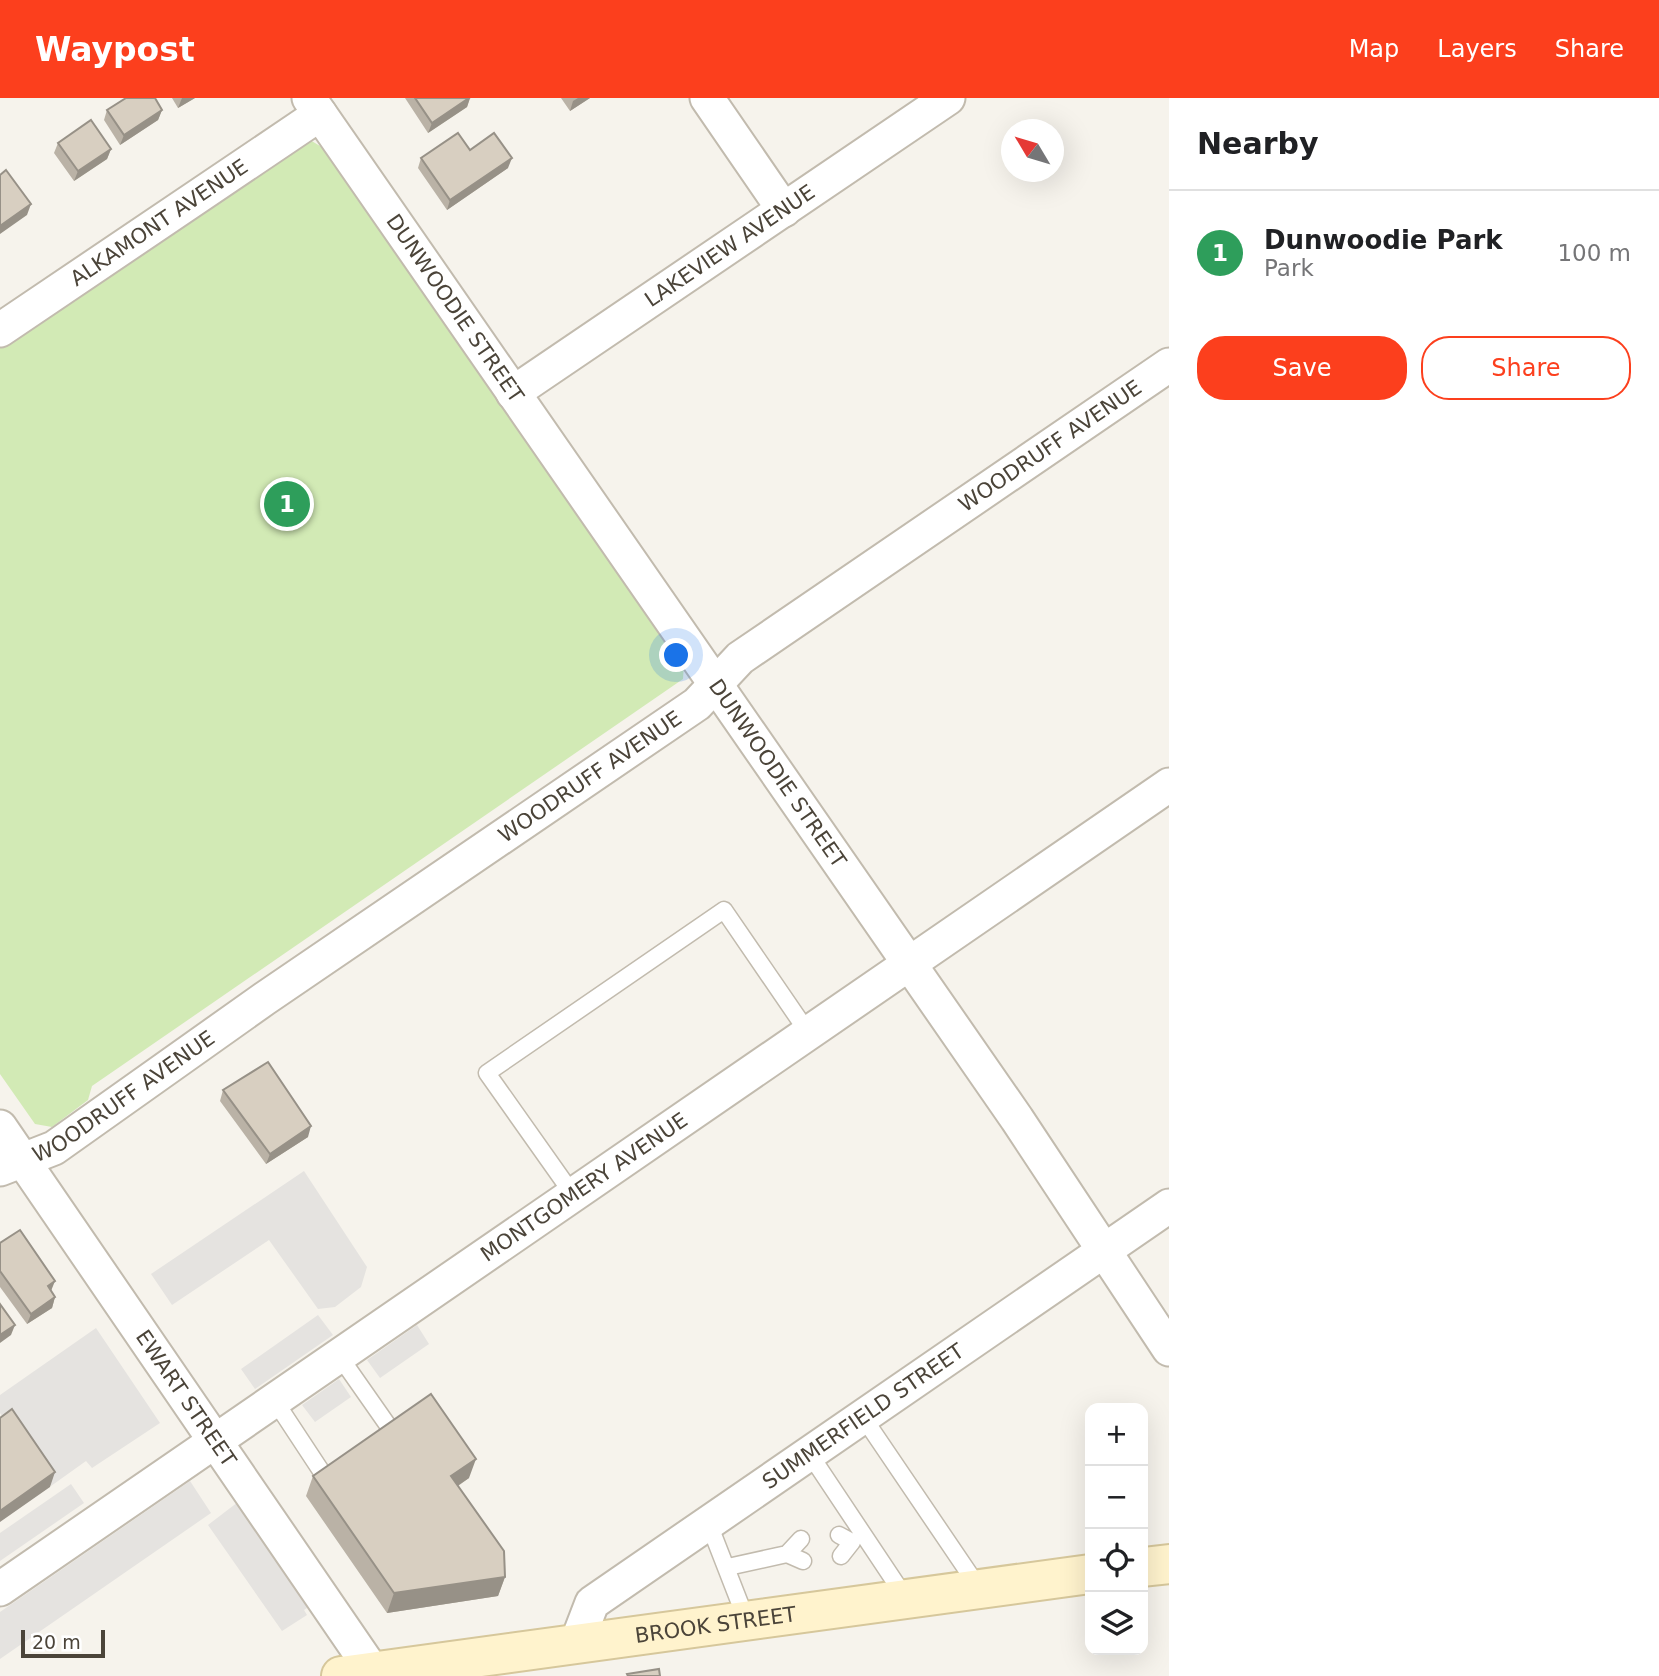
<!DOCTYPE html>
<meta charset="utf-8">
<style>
body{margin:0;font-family:"DejaVu Sans",sans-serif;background:#f6f6f6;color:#202124}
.controls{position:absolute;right:21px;bottom:21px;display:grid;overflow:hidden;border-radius:14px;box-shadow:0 7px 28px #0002}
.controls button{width:63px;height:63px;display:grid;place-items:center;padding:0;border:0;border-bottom:2px solid #e0e0e0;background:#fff;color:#202124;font:35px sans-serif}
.compass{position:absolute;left:1001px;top:21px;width:63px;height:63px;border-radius:50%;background:#fff;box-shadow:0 7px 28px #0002;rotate:308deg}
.scale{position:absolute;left:21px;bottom:18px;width:84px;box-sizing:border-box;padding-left:7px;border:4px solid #4b4439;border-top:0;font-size:19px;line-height:24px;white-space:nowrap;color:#4b4439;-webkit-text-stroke:5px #fff;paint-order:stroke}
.you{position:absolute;left:677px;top:558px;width:24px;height:24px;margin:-18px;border:5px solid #fff;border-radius:50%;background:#1a73e8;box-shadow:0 0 0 10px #1a73e833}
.badge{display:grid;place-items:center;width:46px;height:46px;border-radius:50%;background:#fc3f1d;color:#fff;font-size:23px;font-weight:700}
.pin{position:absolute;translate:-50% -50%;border:4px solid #fff;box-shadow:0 2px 7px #0006}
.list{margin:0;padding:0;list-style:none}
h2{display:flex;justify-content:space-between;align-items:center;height:91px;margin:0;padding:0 28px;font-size:30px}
h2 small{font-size:23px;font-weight:400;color:#757577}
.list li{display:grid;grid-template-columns:46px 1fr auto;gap:21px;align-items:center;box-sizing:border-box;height:126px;padding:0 28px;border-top:2px solid #e0e0e0}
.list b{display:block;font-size:26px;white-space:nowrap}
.list p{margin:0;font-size:23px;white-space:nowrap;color:#757577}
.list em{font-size:23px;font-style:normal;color:#757577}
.actions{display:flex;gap:14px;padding:21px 28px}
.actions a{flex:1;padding:16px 0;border:2px solid #fc3f1d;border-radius:28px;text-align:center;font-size:24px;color:#fc3f1d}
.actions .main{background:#fc3f1d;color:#fff}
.icon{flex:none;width:38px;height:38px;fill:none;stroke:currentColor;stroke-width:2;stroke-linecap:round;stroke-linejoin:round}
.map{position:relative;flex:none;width:1169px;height:1578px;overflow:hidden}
header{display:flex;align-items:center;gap:42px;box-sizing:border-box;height:98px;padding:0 35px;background:#fc3f1d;color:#fff}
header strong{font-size:33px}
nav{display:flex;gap:38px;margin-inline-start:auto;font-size:24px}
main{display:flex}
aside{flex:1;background:#fff}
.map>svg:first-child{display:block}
.green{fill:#d2eab5}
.parking{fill:#e5e3e0}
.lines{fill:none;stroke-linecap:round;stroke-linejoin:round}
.lane-casing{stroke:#c2bbae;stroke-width:19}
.street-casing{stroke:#c2bbae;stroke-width:37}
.secondary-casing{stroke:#d6c79b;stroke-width:42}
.lane{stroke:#fff;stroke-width:16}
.street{stroke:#fff;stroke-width:33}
.secondary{stroke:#fff3cd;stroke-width:38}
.wall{fill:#bab2a6}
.shaded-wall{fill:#979187}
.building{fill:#d8cfc1;stroke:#979187;stroke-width:2}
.labels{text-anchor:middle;stroke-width:5;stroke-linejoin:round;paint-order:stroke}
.street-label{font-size:21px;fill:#4b4439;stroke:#fff}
</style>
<header>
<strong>Waypost</strong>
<nav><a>Map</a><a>Layers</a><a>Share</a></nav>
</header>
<main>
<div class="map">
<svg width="1169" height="1578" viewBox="0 0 1169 1578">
<rect width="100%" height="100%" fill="#f6f3ec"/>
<path class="green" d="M310,42L330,54L684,566L683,581L92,988L88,1002L52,1029L35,1026L0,976V245Z"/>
<path class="parking" d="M304,1073L367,1169L361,1189L335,1209L318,1211L269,1142L172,1207L151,1176Z
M318,1217L333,1237L255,1291L241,1271Z
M417,1227L429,1246L380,1280L367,1262Z
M96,1230L160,1325L92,1370L86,1363L51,1388L0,1315V1297Z
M339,1281L351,1299L315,1324L302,1307Z
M190,1383L211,1415L0,1561V1514Z
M71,1386L84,1405L0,1463V1435Z
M238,1404L310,1508L304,1512L307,1517L282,1533L208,1427Z"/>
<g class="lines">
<defs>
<path id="lane" d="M574,1098L487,975L724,812L809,936
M340,1259L396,1339
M275,1303L329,1385
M863,1319L979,1490
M809,1355L905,1499
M709,1426L746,1521
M839,1437L852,1444L841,1458
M787,1456L801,1441
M728,1469L787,1456L803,1463"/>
<g id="street">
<path id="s1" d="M309,0L1017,1021L1169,1251"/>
<path d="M707,0L784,112"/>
<path id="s2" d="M0,232L320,16"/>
<path id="s3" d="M513,295L948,0"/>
<path id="s4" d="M0,1029L376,1578"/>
<path id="s5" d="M0,1071L54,1050L264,901L697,606L740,560L1169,267"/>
<path id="s6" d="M0,1491L1169,687"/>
<path id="s7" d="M577,1544L592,1505L1169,1108"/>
</g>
<g id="secondary">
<path d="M1143,1469L1169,1466"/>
<path id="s8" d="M341,1578L1090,1476"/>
</g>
</defs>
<use href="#lane" class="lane-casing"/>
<use href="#street" class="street-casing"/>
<use href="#secondary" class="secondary-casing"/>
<use href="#lane" class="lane"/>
<use href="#street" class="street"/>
<use href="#secondary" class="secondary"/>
</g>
<path class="wall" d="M172,0H195L178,10Z
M405,0H470L467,9L428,35Z
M561,0H590L570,13Z
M107,12H162L158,22L120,47L104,22Z
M58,45L111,51L107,61L74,83L54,55Z
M470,52L508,70L447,112L418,70L421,60Z
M223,992L308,1039L266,1066L220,1003Z
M0,1145L51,1193L55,1199L52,1210L27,1226L0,1189Z
M313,1378L469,1380L458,1388L505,1479L498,1498L387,1515L306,1398Z"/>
<path class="shaded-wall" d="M182,0H195L178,10Z
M469,0H470L467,9L428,35L432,25Z
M578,0H590L570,13L573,3Z
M162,12L158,22L120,47L124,37Z
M111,51L107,61L74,83L78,73Z
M512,60L508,70L447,112L450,102Z
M31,106L27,117L0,136V128Z
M311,1028L308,1039L266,1066L270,1056Z
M55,1183L51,1193L48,1188Z
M55,1199L52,1210L27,1226L31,1216Z
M15,1227L11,1237L0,1245V1237Z
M476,1361L469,1380L444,1397L451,1378Z
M55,1374L50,1389L0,1424V1413Z
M505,1479L498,1498L387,1515L394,1495Z"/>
<path class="building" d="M126,0H155L162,12L124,37L107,12Z
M415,0H469L432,25Z
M91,22L111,51L78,73L58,45Z
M458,35L470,52L494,35L512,60L450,102L421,60Z
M6,72L31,106L0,128V77Z
M268,964L311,1028L270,1056L223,992Z
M20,1132L55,1183L48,1188L55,1199L31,1216L0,1173V1145Z
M0,1206L15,1227L0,1237Z
M431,1296L476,1361L451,1378L504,1453L505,1479L394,1495L313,1378Z
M12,1311L55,1374L0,1413V1320Z
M659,1571L660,1578H628L627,1576Z"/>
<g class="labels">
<g class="street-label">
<text dy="7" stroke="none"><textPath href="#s2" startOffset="192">ALKAMONT AVENUE</textPath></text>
<text dy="7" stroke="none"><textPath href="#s3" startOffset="262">LAKEVIEW AVENUE</textPath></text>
<text dy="7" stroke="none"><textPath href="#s1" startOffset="256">DUNWOODIE STREET</textPath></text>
<text dy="7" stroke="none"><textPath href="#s5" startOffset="1278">WOODRUFF AVENUE</textPath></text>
<text dy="7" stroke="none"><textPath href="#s1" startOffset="822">DUNWOODIE STREET</textPath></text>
<text dy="7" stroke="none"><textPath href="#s5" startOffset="710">WOODRUFF AVENUE</textPath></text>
<text dy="7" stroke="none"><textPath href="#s5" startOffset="144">WOODRUFF AVENUE</textPath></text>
<text dy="7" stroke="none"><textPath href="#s6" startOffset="709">MONTGOMERY AVENUE</textPath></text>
<text dy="7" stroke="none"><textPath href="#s4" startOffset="329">EWART STREET</textPath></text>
<text dy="7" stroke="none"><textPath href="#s7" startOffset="371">SUMMERFIELD STREET</textPath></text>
<text dy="7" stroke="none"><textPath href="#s8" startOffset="378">BROOK STREET</textPath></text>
</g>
</g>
</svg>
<div class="controls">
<button>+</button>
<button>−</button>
<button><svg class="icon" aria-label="locate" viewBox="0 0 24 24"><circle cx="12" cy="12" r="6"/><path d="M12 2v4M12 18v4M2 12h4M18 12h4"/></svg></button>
<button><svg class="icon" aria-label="layers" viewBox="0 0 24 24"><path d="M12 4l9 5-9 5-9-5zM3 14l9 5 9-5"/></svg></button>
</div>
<svg class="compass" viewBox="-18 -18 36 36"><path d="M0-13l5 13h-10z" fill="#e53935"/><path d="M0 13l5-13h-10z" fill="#757577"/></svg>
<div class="scale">20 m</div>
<div class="you"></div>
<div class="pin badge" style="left:287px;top:406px;background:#2e9e5b">1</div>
</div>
<aside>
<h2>Nearby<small></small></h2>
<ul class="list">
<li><span class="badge" style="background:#2e9e5b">1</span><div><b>Dunwoodie Park</b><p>Park</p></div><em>100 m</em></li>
</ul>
<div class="actions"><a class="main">Save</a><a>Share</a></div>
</aside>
</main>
